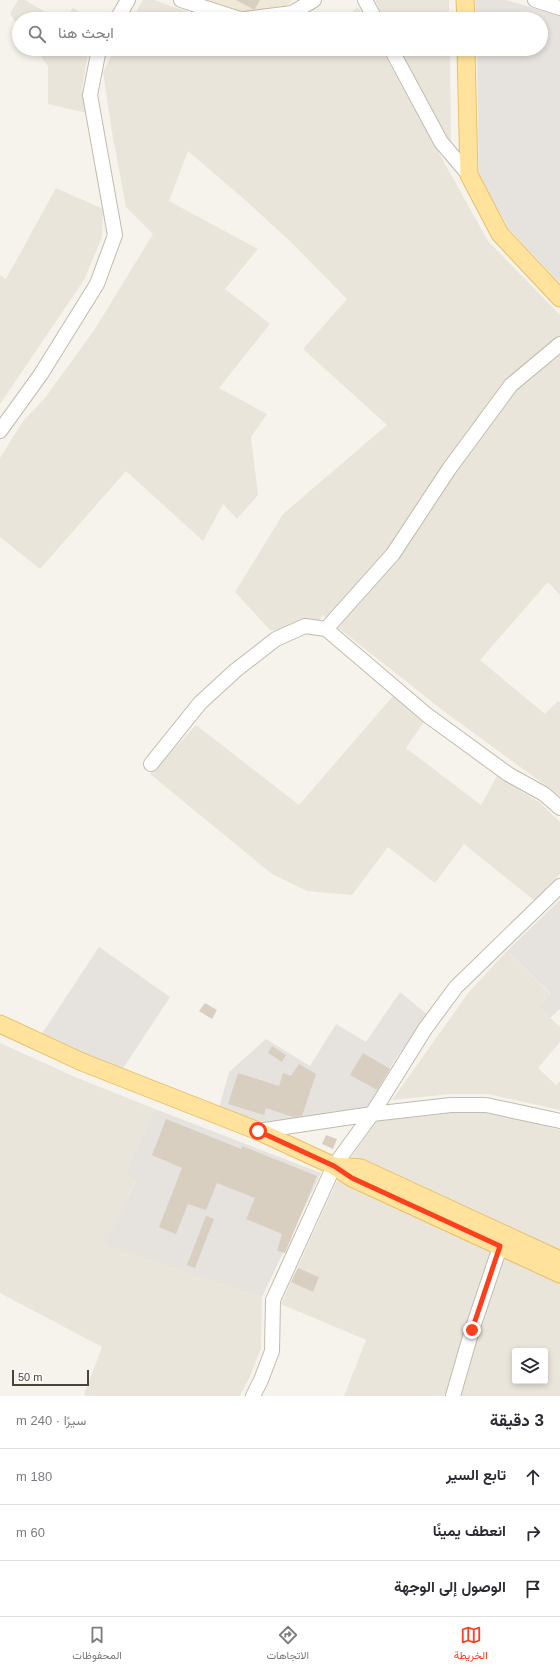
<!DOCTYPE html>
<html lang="ar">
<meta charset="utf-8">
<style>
body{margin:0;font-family:Arial,Vazirmatn,sans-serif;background:#f2f2f3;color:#2b2b33;direction:rtl}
.controls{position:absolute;right:12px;bottom:12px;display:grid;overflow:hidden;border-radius:4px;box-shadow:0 2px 6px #0003}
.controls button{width:36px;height:36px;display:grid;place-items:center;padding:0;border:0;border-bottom:1px solid #e1e1e2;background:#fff;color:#2b2b33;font:20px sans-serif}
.scale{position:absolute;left:12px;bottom:10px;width:77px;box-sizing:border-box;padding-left:4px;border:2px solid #4b4439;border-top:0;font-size:11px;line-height:14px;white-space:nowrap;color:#4b4439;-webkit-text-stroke:3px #fff;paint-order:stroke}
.stop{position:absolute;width:12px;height:12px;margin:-9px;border:3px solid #fc3f1d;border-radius:50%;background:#fff}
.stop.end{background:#fc3f1d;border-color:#fff;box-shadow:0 1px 4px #0008}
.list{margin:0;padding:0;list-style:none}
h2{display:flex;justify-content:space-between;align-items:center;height:52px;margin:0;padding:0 16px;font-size:17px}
h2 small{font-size:13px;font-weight:400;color:#7c7c81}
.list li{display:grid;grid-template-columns:26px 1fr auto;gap:12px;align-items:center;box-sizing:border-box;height:56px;padding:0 16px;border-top:1px solid #e1e1e2}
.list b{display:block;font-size:15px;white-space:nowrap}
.list em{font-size:13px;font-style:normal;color:#7c7c81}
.icon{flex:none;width:22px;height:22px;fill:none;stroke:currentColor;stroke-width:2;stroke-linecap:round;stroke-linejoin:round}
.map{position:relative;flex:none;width:560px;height:1396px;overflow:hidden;direction:ltr}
.search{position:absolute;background:#fff;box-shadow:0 2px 6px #0003;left:12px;right:12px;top:12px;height:44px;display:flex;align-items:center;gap:10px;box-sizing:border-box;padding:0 14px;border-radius:22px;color:#7c7c81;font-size:15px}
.sheet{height:220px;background:#fff}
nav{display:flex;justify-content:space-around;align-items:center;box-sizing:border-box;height:56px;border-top:1px solid #e1e1e2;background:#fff;font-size:11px;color:#7c7c81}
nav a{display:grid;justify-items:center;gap:2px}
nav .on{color:#fc3f1d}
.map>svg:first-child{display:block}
.residential{fill:#eae5da;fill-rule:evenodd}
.industrial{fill:#e6e2dd}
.education{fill:#efe8d6}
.building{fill:#d8cfc1}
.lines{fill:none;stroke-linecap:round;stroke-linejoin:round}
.minor-casing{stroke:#c2bbae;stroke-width:16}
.major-casing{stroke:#e6c16a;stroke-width:19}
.minor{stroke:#fff;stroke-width:14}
.major{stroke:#ffe39c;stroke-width:17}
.route{stroke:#fc3f1d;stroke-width:5}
</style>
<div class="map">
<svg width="560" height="1396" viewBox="0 0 560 1396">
<rect width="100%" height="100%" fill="#f6f3ec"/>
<path class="residential" d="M18,0H25L57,19H19V27L10,14Z
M143,0H154L208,19H132Z
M375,0H449V19H384Z
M358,7L365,19H344Z
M73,8L89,19H65Z
M35,49H89L82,88L87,113L48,104V66Z
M115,49H381L488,241L560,315V595L548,582L480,660L545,714L558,701L560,703V796L441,709L322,615L315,633L270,630L235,592L283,514L387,425L303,349L347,299L292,243L244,199L188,151L169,201L258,249L225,289L270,324L219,388L267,414L251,437L258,495L237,519L223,504L203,541L126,471L40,569L0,537V458L23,421L45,398L95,329L153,234L126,207L112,132L103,72Z
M400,49H450L451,146L447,141Z
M56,188L103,209L102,237L84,280L0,404V275L6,279Z
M393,696L424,722L406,748L481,805L497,776L539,802L560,822V874L535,901L464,844L435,883L388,847L352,895L307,891L272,874L150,774L196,725L299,805Z
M507,951L551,995L538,1007L560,1027V1042L538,1068L556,1085L560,1081V1110L487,1094H451L392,1100L469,992Z
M0,1043L75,1077L155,1109L125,1174L136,1180L106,1244L262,1297L261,1349L250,1376L240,1396H85L84,1395L102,1347L0,1293Z
M452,1113H485L520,1119L560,1130V1396H344L366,1340L281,1304L336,1183L355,1152L377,1121ZM515,1351H545V1381H515Z"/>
<path class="industrial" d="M475,0H506L560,16V283L509,229L479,175L477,49H541V19H476Z
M560,900V1009L550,1018L538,1007L551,994L507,951Z
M99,947L170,997L122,1070L41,1035Z
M400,992L428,1015L394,1061L367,1109L258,1123L219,1108L229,1072L266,1039L310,1066L336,1024L366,1042Z
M155,1109L321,1173L262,1297L105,1244L136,1181L125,1174Z"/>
<path class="education" d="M194,0H293L279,11L236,13Z"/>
<path class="building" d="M236,0H260L255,9H253Z
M205,1003L217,1010L212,1019L199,1011Z
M272,1046L286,1055L282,1062L268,1053Z
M363,1053L390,1069L377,1090L350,1075Z
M299,1064L316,1074L302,1116L293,1117L266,1108L264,1115L228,1104L238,1073L279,1086L283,1073L291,1076Z
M166,1119L241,1149L242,1146L317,1176L285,1253L277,1251L282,1234L246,1219L255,1198L217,1183L206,1210L188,1204L176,1234L159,1227L182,1168L152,1155Z
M326,1135L337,1139L333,1149L322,1144Z
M206,1216L214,1219L195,1268L187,1265Z
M298,1268L319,1277L313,1292L291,1282Z"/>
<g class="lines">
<defs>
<path id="minor" d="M181,0L240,19
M365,0L375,19
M535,0L560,8
M117,19L128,0
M245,19L292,13L314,0
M391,49L441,142L469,175
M560,344L511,385L449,469L393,554L326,629L427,715L508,774L544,794L560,808
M0,431L41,374L97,284L115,235L90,95L99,49
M151,764L200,703L236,670L276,639L305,626L326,629
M258,1131L372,1114L451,1105H486L560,1121
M253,1396L261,1380L272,1351L273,1300L334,1166L372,1114L425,1029L456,987L560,886
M453,1396L472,1330L500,1247"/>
<path id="major" d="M465,0L466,19
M466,49L469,175L500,234L560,298
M0,1024L82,1062L258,1131L334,1166L352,1178L560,1274
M334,1166L361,1168L560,1260"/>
</defs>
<use href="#minor" class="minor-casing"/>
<use href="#major" class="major-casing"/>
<use href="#minor" class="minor"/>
<use href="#major" class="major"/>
</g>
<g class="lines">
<path class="route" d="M258,1131L334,1166L352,1178L500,1246L472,1330"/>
</g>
</svg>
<div class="controls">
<button><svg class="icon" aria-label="layers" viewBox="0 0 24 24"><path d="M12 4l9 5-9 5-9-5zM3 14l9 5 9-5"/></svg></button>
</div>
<div class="scale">50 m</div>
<div class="stop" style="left:258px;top:1131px"></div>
<div class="stop end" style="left:472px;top:1330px"></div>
<div class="search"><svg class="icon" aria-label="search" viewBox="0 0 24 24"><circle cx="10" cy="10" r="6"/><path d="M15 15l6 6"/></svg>ابحث هنا</div>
</div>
<section class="sheet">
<h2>3 دقيقة<small>سيرًا · 240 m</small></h2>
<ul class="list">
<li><svg class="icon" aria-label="ahead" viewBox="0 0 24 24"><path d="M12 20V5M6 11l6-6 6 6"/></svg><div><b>تابع السير</b></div><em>180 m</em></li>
<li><svg class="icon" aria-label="right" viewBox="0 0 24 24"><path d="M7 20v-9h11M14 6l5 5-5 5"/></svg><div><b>انعطف يمينًا</b></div><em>60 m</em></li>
<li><svg class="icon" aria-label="arrive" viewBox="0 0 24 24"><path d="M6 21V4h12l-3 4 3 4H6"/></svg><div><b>الوصول إلى الوجهة</b></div></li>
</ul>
</section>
<nav>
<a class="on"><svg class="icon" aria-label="map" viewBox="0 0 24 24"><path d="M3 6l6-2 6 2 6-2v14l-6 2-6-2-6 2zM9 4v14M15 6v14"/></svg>الخريطة</a>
<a><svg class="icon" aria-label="directions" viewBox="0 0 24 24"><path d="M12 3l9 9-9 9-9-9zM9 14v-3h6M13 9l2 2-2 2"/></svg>الاتجاهات</a>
<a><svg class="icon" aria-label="saved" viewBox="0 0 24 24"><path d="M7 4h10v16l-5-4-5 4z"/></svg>المحفوظات</a>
</nav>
